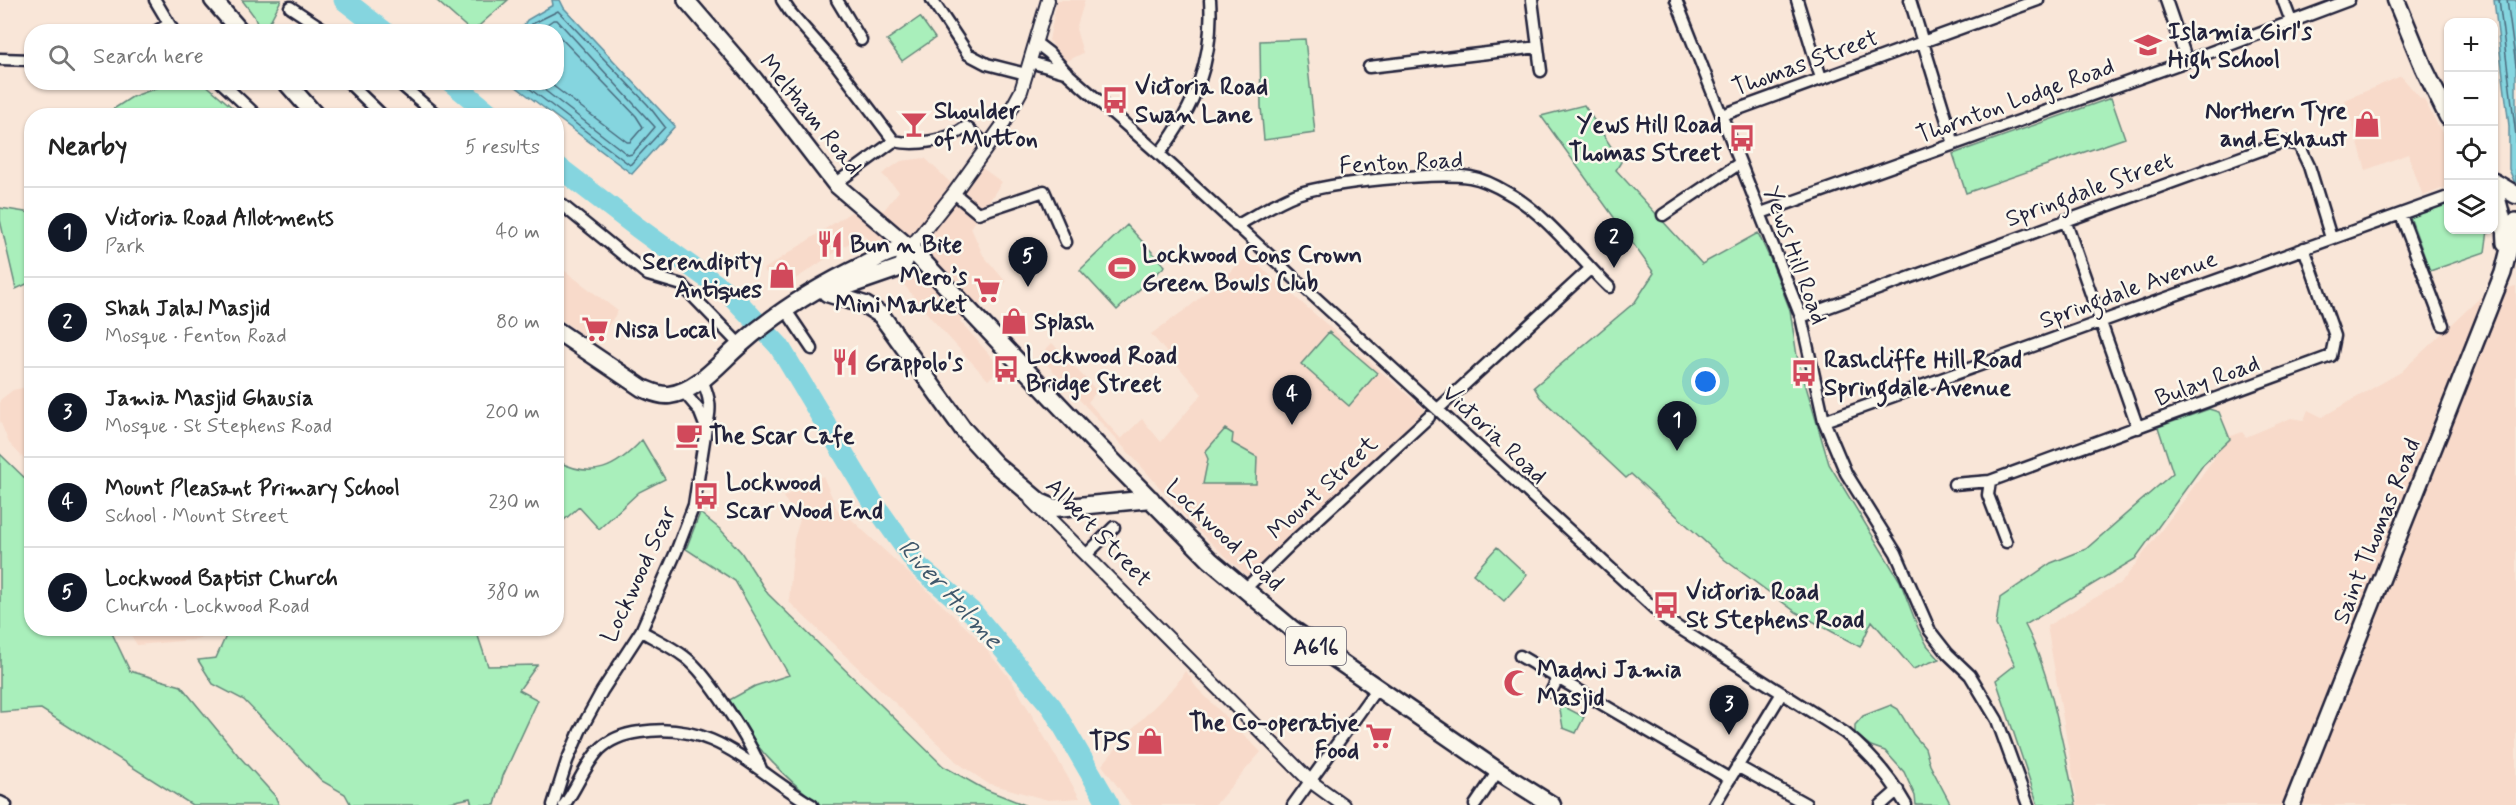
<!DOCTYPE html>
<meta charset="utf-8">
<style>
body{margin:0;font-family:Mynerve,sans-serif;background:#f2f2f2;color:#222}
.controls{position:absolute;right:18px;top:18px;display:grid;overflow:hidden;border-radius:12px;box-shadow:0 2px 4px #0004}
.controls button{width:54px;height:54px;display:grid;place-items:center;padding:0;border:0;border-bottom:2px solid #e0e0e0;background:#fff;color:#222;font:30px sans-serif}
.you{position:absolute;left:1706px;top:382px;width:21px;height:21px;margin:-15px;border:4px solid #fff;border-radius:50%;background:#1a73e8;box-shadow:0 0 0 9px #1a73e833}
.badge{display:grid;place-items:center;width:39px;height:39px;border-radius:50%;background:#111827;color:#fff;font-size:20px;font-weight:700}
.pin{position:absolute;translate:-50% -50px;filter:drop-shadow(0 2px 3px #0008)}
.pin::after{content:'';position:absolute;top:32px;width:21px;height:18px;background:inherit;clip-path:polygon(0 0,100% 0,50% 100%)}
.list{margin:0;padding:0;list-style:none}
h2{display:flex;justify-content:space-between;align-items:center;height:78px;margin:0;padding:0 24px;font-size:26px}
h2 small{font-size:20px;font-weight:400;color:#767676}
.list li{display:grid;grid-template-columns:39px 1fr auto;gap:18px;align-items:center;box-sizing:border-box;height:90px;padding:0 24px;border-top:2px solid #e0e0e0}
.list b{display:block;font-size:22px;white-space:nowrap}
.list p{margin:0;font-size:20px;white-space:nowrap;color:#767676}
.list em{font-size:20px;font-style:normal;color:#767676}
.icon{flex:none;width:33px;height:33px;fill:none;stroke:currentColor;stroke-width:2;stroke-linecap:round;stroke-linejoin:round}
.map{position:relative;flex:none;width:2516px;height:805px;overflow:hidden}
.search{position:absolute;background:#fff;box-shadow:0 2px 4px #0004;left:24px;top:24px;width:540px;height:66px;display:flex;align-items:center;gap:15px;box-sizing:border-box;padding:0 21px;border-radius:24px;color:#767676;font-size:22px}
.panel{position:absolute;background:#fff;box-shadow:0 2px 4px #0004;left:24px;top:108px;width:540px;height:528px;border-radius:24px}
.map>svg:first-child{display:block}
.built{fill:#f8daca}
.green{fill:#a9efbb;stroke:#66887b;stroke-width:1.5}
.water{fill:#85d5df;stroke:#5d8d9d;stroke-width:1.5}
.lines{fill:none;stroke-linecap:round;stroke-linejoin:round}
.shore{stroke:#4a6a7d;stroke-width:1.5}
.river{stroke:#85d5df;stroke-width:21}
.minor-casing{stroke:#22223b;stroke-width:15}
.tertiary-casing{stroke:#22223b;stroke-width:16}
.secondary-casing{stroke:#22223b;stroke-width:20}
.primary-casing{stroke:#22223b;stroke-width:21}
.minor{stroke:#fbf7ec;stroke-width:10}
.tertiary{stroke:#fbf7ec;stroke-width:12}
.secondary{stroke:#fbf7ec;stroke-width:15}
.primary{stroke:#fbf7ec;stroke-width:16}
.labels{text-anchor:middle;stroke-width:5;stroke-linejoin:round;paint-order:stroke}
.shield{fill:#fbf7ec;stroke:#636270;stroke-width:1.5}
.shield-label{font-size:22px;font-weight:bold;fill:#22223b}
.poi-label{font-size:24px;font-weight:bold;fill:#22223b;stroke:#fbf7ec;text-anchor:start}
.street-label{font-size:24px;fill:#22223b;stroke:#fbf7ec}
.water-label{font-size:26px;font-style:italic;fill:#40586c;stroke:#fbf7ec}
</style>
<div class="map">
<svg width="2516" height="805" viewBox="0 0 2516 805">
<rect width="100%" height="100%" fill="#f9e6d8"/>
<filter id="ink" filterUnits="userSpaceOnUse"><feTurbulence type="fractalNoise" baseFrequency=".0167" numOctaves="2"/><feDisplacementMap in="SourceGraphic" scale="12" xChannelSelector="R" yChannelSelector="G"/><feConvolveMatrix kernelMatrix="1 2 1 2 8 2 1 2 1" color-interpolation-filters="sRGB"/></filter>
<g filter="url(#ink)">
<path class="built" d="M1057,0H1085L1076,29L1083,53L1065,62L1049,40Z
M2401,76L2421,99L2423,98L2448,144V184L2444,188L2423,196L2408,154L2366,170L2345,100Z
M925,158L961,193L979,166L1002,182L971,228L983,255L1006,282L960,321L1001,368L988,380L930,317L863,234L785,286L763,270L854,210H884L899,191L882,174L901,161Z
M1248,256L1425,410L1248,577L1196,529L1141,466L1039,356L1052,343L1097,391L1088,402L1121,439L1142,419L1161,442L1202,394L1151,334L1189,307Z
M557,265L618,311L596,344L557,317Z
M2516,286V805H2078L2047,626L2122,582L2184,500L2219,451L2216,442L2242,432L2246,437L2291,418L2304,420L2308,410L2322,417L2401,372L2485,293Z
M31,386H32L31,466L9,443L0,421V400L13,390Z
M823,476L837,509L849,517L975,636L1012,681L1080,798L1048,800L987,783L958,763L789,602L794,539L800,520L783,497Z
M127,629H235L192,640L137,645Z
M1185,671L1192,678L1191,680L1197,688L1261,752L1215,805H1131L1102,765L1135,726L1176,685Z"/>
<path class="green" d="M242,0H281L265,31H260L254,16Z
M436,0H508L472,32Z
M920,17L935,38L902,61L887,40Z
M1305,39L1315,133L1264,140L1261,107L1260,41Z
M170,83H204L240,114L104,115L132,97Z
M2111,98L2125,138L1966,193L1953,154Z
M1584,105L1621,162L1616,170L1702,264L1758,233L1771,261L1790,310L1797,356L1829,464L1900,581L1918,628L1927,645L1939,659L1913,669L1872,621L1860,647L1796,612L1725,560L1631,474L1626,478L1540,397L1534,387L1635,302L1654,273L1541,116Z
M2448,203V230H2488L2485,252L2430,271L2410,217Z
M0,208L31,213V282L16,289L0,220Z
M1127,225L1165,266L1117,310L1080,270Z
M1329,332L1377,373L1349,406L1301,364Z
M2209,409L2219,412L2230,439L2203,465L2135,559L2025,625C2052,676 2063,748 2076,805H2038L1996,680L2015,665L1996,625L2000,598L2051,563L2086,549L2173,473L2158,427Z
M1225,429L1233,434L1232,443L1257,457L1256,484H1203L1208,459L1205,452Z
M642,440L665,479L639,492L599,529L579,507L557,526V461C593,480 616,468 642,440Z
M0,454L31,484L32,628L110,629L130,671L181,686L238,755L275,796L279,805H192L41,709L0,712Z
M700,513L721,530L741,552L768,594L943,766L982,788L1025,805H821C779,775 755,744 724,703L755,686L789,675L735,581L686,549Z
M1497,547L1527,575L1504,601L1473,574Z
M229,629H482L477,633L488,666L537,665L519,690L538,700L503,776L495,805H472L470,798L437,805H351L345,794L322,781L244,700L213,684L198,660L216,658Z
M1559,704L1584,717L1576,733L1563,728Z
M1891,705L1898,709L1913,734L1925,748L1930,765L1951,805H1916L1915,796L1904,772L1885,751L1871,746L1855,734V725L1863,716Z"/>
<path class="water" d="M552,0H560L564,8L675,126L632,174L511,83L556,82V32L520,31L527,20L553,5Z
M2494,0H2516V186L2509,169V126Z"/>
<g class="lines">
<path class="shore" d="M2499,0L2516,136
M2507,0L2516,66
M521,82L630,165L665,127L648,105L558,11L532,24L527,32
M534,82L628,155L632,154L655,127L557,20H553L536,32
M548,82L627,142H630L643,127L636,116L556,33"/>
<path class="river" d="M344,0L385,32
M451,82L493,116
M556,165L638,228L732,296L779,346L870,498L918,566L973,613L1052,707L1109,805"/>
<defs>
<path id="minor" d="M155,0L174,32
M782,0L790,12L835,63L894,141
M837,0L861,40
M932,0L968,54L987,64L1026,74
M1532,0L1541,71
M1676,0L1801,317L1824,421L1846,473L1896,553L1930,631L1948,654L1970,675L1997,720L2028,805
M1797,0L1821,78
M1910,0L1954,144
M2166,0L2187,61
M2283,0L2291,21
M290,7L328,32
M155,32L169,24
M1036,43L1049,53L1068,74L1159,154L1668,621L1845,733C1869,753 1891,778 1906,805
M0,59L32,60
M1030,62L1068,73
M1369,67L1538,47
M221,82L257,116
M398,82L438,116
M351,85L383,116
M1722,115L2038,0
M894,141C916,146 948,141 966,127L988,146
M1159,154C1195,107 1214,59 1210,0
M835,184L894,141
M954,193L978,213L1044,191L1066,242
M556,200L648,275L682,285L740,345
M1761,213L2187,61L2349,0
M1663,215L1740,163
M2401,215L2443,325
M2065,220L2138,428
M1236,226C1256,215 1276,202 1297,194C1333,182 1433,172 1470,177C1482,179 1498,187 1508,193C1543,211 1580,259 1609,287
M785,309L812,349
M1801,317L2283,142L2299,145L2309,166L2331,238
M702,380C710,398 712,409 706,428
M1438,409L1590,269
M1824,421L2448,197
M1954,484L1990,481
M2006,542L1988,495L1990,481L2331,356L2335,336L2304,248
M1086,555L1114,527
M1245,589L1291,544L1429,417
M641,631C655,639 672,647 685,657C707,673 751,743 761,769
M1520,656L1730,779
M1551,692L1558,678
M1737,766L1806,804
M0,802L6,805
M553,805L567,761L580,731L602,691L641,631L676,552L694,505L706,428L699,410L682,390
M564,805C577,788 584,766 599,750C610,739 624,734 640,732C716,720 752,770 812,805
M1293,805L1377,688
M1475,805L1498,771
M1714,805L1782,693
M1881,805L1898,790"/>
<path id="tertiary" d="M910,248L954,193L1002,126L1021,91L1048,0
M1031,500L1310,781L1343,805"/>
<path id="secondary" d="M686,0L755,80L835,184L910,248
M2494,186L2504,224L2505,243
M2292,805L2503,273L2516,221"/>
<path id="primary" d="M213,0L241,32
M2396,0L2424,68L2448,117
M286,82L316,116
M2494,182L2516,195
M910,248L1098,446L1210,560L1292,629L1498,771L1552,805
M827,293L865,305L881,315L963,429L995,464L1040,502L1054,508L1068,507L1151,499
M827,293L902,267L910,248
M556,330L642,388C650,391 659,396 669,395C698,391 719,363 740,345C777,312 819,286 864,265C880,257 892,249 910,248"/>
</defs>
<use href="#minor" class="minor-casing"/>
<use href="#tertiary" class="tertiary-casing"/>
<use href="#secondary" class="secondary-casing"/>
<use href="#primary" class="primary-casing"/>
<use href="#minor" class="minor"/>
<use href="#tertiary" class="tertiary"/>
<use href="#secondary" class="secondary"/>
<use href="#primary" class="primary"/>
</g>
</g>
<defs>
<symbol id="school-bare" viewBox="-9 -9 18 18"><path d="M0-5L7-2L0 1L-7-2ZM-4 1L0 2.5L4 1V4Q0 6-4 4Z" fill="#d1495b" stroke="#fbf7ec" stroke-width="2.5" paint-order="stroke"/></symbol>
<symbol id="bus-bare" viewBox="-9 -9 18 18"><path d="M-5-6H5V4H4V6H2V4H-2V6H-4V4H-5ZM-3.5-4V0h7V-4ZM-3.5 1.2v1.5H-2V1.2ZM2 1.2v1.5H3.5V1.2Z" fill="#d1495b" stroke="#fbf7ec" stroke-width="2.5" paint-order="stroke"/></symbol>
<symbol id="bar-bare" viewBox="-9 -9 18 18"><path d="M-6-5H6L.8 .8V4.5H3.5V6h-7V4.5H-.8V.8Z" fill="#d1495b" stroke="#fbf7ec" stroke-width="2.5" paint-order="stroke"/></symbol>
<symbol id="shop-bare" viewBox="-9 -9 18 18"><path d="M-5-2.5h2.3a2.7 3.5 0 0 1 5.4 0H5L5.5 6h-11ZM-1.5-2.5h3a1.5 2.3 0 0 0-3 0Z" fill="#d1495b" stroke="#fbf7ec" stroke-width="2.5" paint-order="stroke"/></symbol>
<symbol id="restaurant-bare" viewBox="-9 -9 18 18"><path d="M-5-6h1v4h1v-4h1v4h1v-4h1v5L-1.5 .5V6h-2V.5L-5-1ZM5-6V6H3V1.5H1.5Q1.5-4 5-6Z" fill="#d1495b" stroke="#fbf7ec" stroke-width="2.5" paint-order="stroke"/></symbol>
<symbol id="stadium-bare" viewBox="-9 -9 18 18"><path d="M0-5a6.5 5 0 1 0 0 10a6.5 5 0 1 0 0-10ZM-3.5-1.8h7v3.6h-7Z" fill="#d1495b" stroke="#fbf7ec" stroke-width="2.5" paint-order="stroke"/></symbol>
<symbol id="supermarket-bare" viewBox="-9 -9 18 18"><path d="M-6-5.5h2.5l.6 2H6L4.5 2H-2.5L-4.4-4H-6ZM-1.5 3.2a1.3 1.3 0 1 0 .1 0ZM3 3.2a1.3 1.3 0 1 0 .1 0Z" fill="#d1495b" stroke="#fbf7ec" stroke-width="2.5" paint-order="stroke"/></symbol>
<symbol id="cafe-bare" viewBox="-9 -9 18 18"><path d="M-5.5-4.5H6V0H3Q3 3.5 0 3.5H-2.5Q-5.5 3.5-5.5 0ZM3-3.2v2h1.7v-2ZM-6 4.5H4V6H-6Z" fill="#d1495b" stroke="#fbf7ec" stroke-width="2.5" paint-order="stroke"/></symbol>
<symbol id="mosque-bare" viewBox="-9 -9 18 18"><path d="M3.5-4.9A6 6 0 1 0 3.5 4.9A5 5 0 1 1 3.5-4.9Z" fill="#d1495b" stroke="#fbf7ec" stroke-width="2.5" paint-order="stroke"/></symbol>
</defs>
<g fill-rule="evenodd">
<use href="#school-bare" x="2129" y="26" width="38" height="38"/>
<use href="#bus-bare" x="1096" y="81" width="38" height="38"/>
<use href="#bar-bare" x="895" y="105" width="38" height="38"/>
<use href="#shop-bare" x="2348" y="105" width="38" height="38"/>
<use href="#bus-bare" x="1723" y="119" width="38" height="38"/>
<use href="#restaurant-bare" x="811" y="225" width="38" height="38"/>
<use href="#stadium-bare" x="1103" y="249" width="38" height="38"/>
<use href="#shop-bare" x="763" y="256" width="38" height="38"/>
<use href="#supermarket-bare" x="968" y="271" width="38" height="38"/>
<use href="#shop-bare" x="995" y="302" width="38" height="38"/>
<use href="#supermarket-bare" x="576" y="310" width="38" height="38"/>
<use href="#restaurant-bare" x="826" y="343" width="38" height="38"/>
<use href="#bus-bare" x="987" y="350" width="38" height="38"/>
<use href="#bus-bare" x="1785" y="354" width="38" height="38"/>
<use href="#cafe-bare" x="670" y="416" width="38" height="38"/>
<use href="#bus-bare" x="687" y="477" width="38" height="38"/>
<use href="#bus-bare" x="1647" y="586" width="38" height="38"/>
<use href="#mosque-bare" x="1498" y="664" width="38" height="38"/>
<use href="#supermarket-bare" x="1360" y="717" width="38" height="38"/>
<use href="#shop-bare" x="1131" y="722" width="38" height="38"/>
</g>
<g class="labels">
<rect class="shield" x="1286" y="627" width="60" height="38" rx="4.5"/>
<g class="shield-label">
<text x="1316" y="654">A616</text>
</g>
<g class="poi-label">
<text x="2168" y="39">Islamia Girl's<tspan x="2168" dy="28">High School</tspan></text>
<text x="1135" y="94">Victoria Road<tspan x="1135" dy="28">Swan Lane</tspan></text>
<text x="934" y="118">Shoulder<tspan x="934" dy="28">of Mutton</tspan></text>
<text x="2347" y="118" text-anchor="end">Northern Tyre<tspan x="2347" dy="28">and Exhaust</tspan></text>
<text x="1722" y="132" text-anchor="end">Yews Hill Road<tspan x="1722" dy="28">Thomas Street</tspan></text>
<text x="850" y="252">Bun n Bite</text>
<text x="1142" y="262">Lockwood Cons Crown<tspan x="1142" dy="28">Green Bowls Club</tspan></text>
<text x="762" y="269" text-anchor="end">Serendipity<tspan x="762" dy="28">Antiques</tspan></text>
<text x="967" y="284" text-anchor="end">Mero’s<tspan x="967" dy="28">Mini Market</tspan></text>
<text x="1034" y="329">Splash</text>
<text x="615" y="337">Nisa Local</text>
<text x="1026" y="363">Lockwood Road<tspan x="1026" dy="28">Bridge Street</tspan></text>
<text x="1824" y="367">Rashcliffe Hill Road<tspan x="1824" dy="28">Springdale Avenue</tspan></text>
<text x="865" y="370">Grappolo's</text>
<text x="709" y="443">The Scar Cafe</text>
<text x="726" y="490">Lockwood<tspan x="726" dy="28">Scar Wood End</tspan></text>
<text x="1686" y="599">Victoria Road<tspan x="1686" dy="28">St Stephens Road</tspan></text>
<text x="1537" y="677">Madni Jamia<tspan x="1537" dy="28">Masjid</tspan></text>
<text x="1359" y="730" text-anchor="end">The Co-operative<tspan x="1359" dy="28">Food</tspan></text>
<text x="1130" y="749" text-anchor="end">TPS</text>
</g>
<g class="street-label">
<text transform="translate(1805 62) rotate(-20)" y="8">Thomas Street</text>
<text transform="translate(2015 100) rotate(-20)" y="8">Thornton Lodge Road</text>
<text transform="translate(811 114) rotate(51)" y="8">Meltham Road</text>
<text transform="translate(1401 162) rotate(-3)" y="8">Fenton Road</text>
<text transform="translate(2089 189) rotate(-20)" y="8">Springdale Street</text>
<text transform="translate(1796 255) rotate(70)" y="8">Yews Hill Road</text>
<text transform="translate(2128 289) rotate(-20)" y="8">Springdale Avenue</text>
<text transform="translate(2207 380) rotate(-20)" y="8">Bulay Road</text>
<text transform="translate(1495 434) rotate(43)" y="8">Victoria Road</text>
<text transform="translate(1322 487) rotate(-43)" y="8">Mount Street</text>
<text transform="translate(2376 531) rotate(-68)" y="8">Saint Thomas Road</text>
<text transform="translate(1099 532) rotate(46)" y="8">Albert Street</text>
<text transform="translate(1225 535) rotate(43)" y="8">Lockwood Road</text>
<text transform="translate(638 574) rotate(-65)" y="8">Lockwood Scar</text>
</g>
<g class="water-label">
<text transform="translate(951 593) rotate(47)" y="9">River Holme</text>
</g>
</g>
</svg>
<div class="controls">
<button>+</button>
<button>−</button>
<button><svg class="icon" aria-label="locate" viewBox="0 0 24 24"><circle cx="12" cy="12" r="6"/><path d="M12 2v4M12 18v4M2 12h4M18 12h4"/></svg></button>
<button><svg class="icon" aria-label="layers" viewBox="0 0 24 24"><path d="M12 4l9 5-9 5-9-5zM3 14l9 5 9-5"/></svg></button>
</div>
<div class="you"></div>
<div class="pin badge" style="left:1677px;top:451px">1</div>
<div class="pin badge" style="left:1614px;top:268px">2</div>
<div class="pin badge" style="left:1729px;top:735px">3</div>
<div class="pin badge" style="left:1292px;top:425px">4</div>
<div class="pin badge" style="left:1028px;top:287px">5</div>
<div class="search"><svg class="icon" aria-label="search" viewBox="0 0 24 24"><circle cx="10" cy="10" r="6"/><path d="M15 15l6 6"/></svg>Search here</div>
<section class="panel">
<h2>Nearby<small>5 results</small></h2>
<ul class="list">
<li><span class="badge">1</span><div><b>Victoria Road Allotments</b><p>Park</p></div><em>40 m</em></li>
<li><span class="badge">2</span><div><b>Shah Jalal Masjid</b><p>Mosque · Fenton Road</p></div><em>80 m</em></li>
<li><span class="badge">3</span><div><b>Jamia Masjid Ghausia</b><p>Mosque · St Stephens Road</p></div><em>200 m</em></li>
<li><span class="badge">4</span><div><b>Mount Pleasant Primary School</b><p>School · Mount Street</p></div><em>230 m</em></li>
<li><span class="badge">5</span><div><b>Lockwood Baptist Church</b><p>Church · Lockwood Road</p></div><em>380 m</em></li>
</ul>
</section>
</div>
